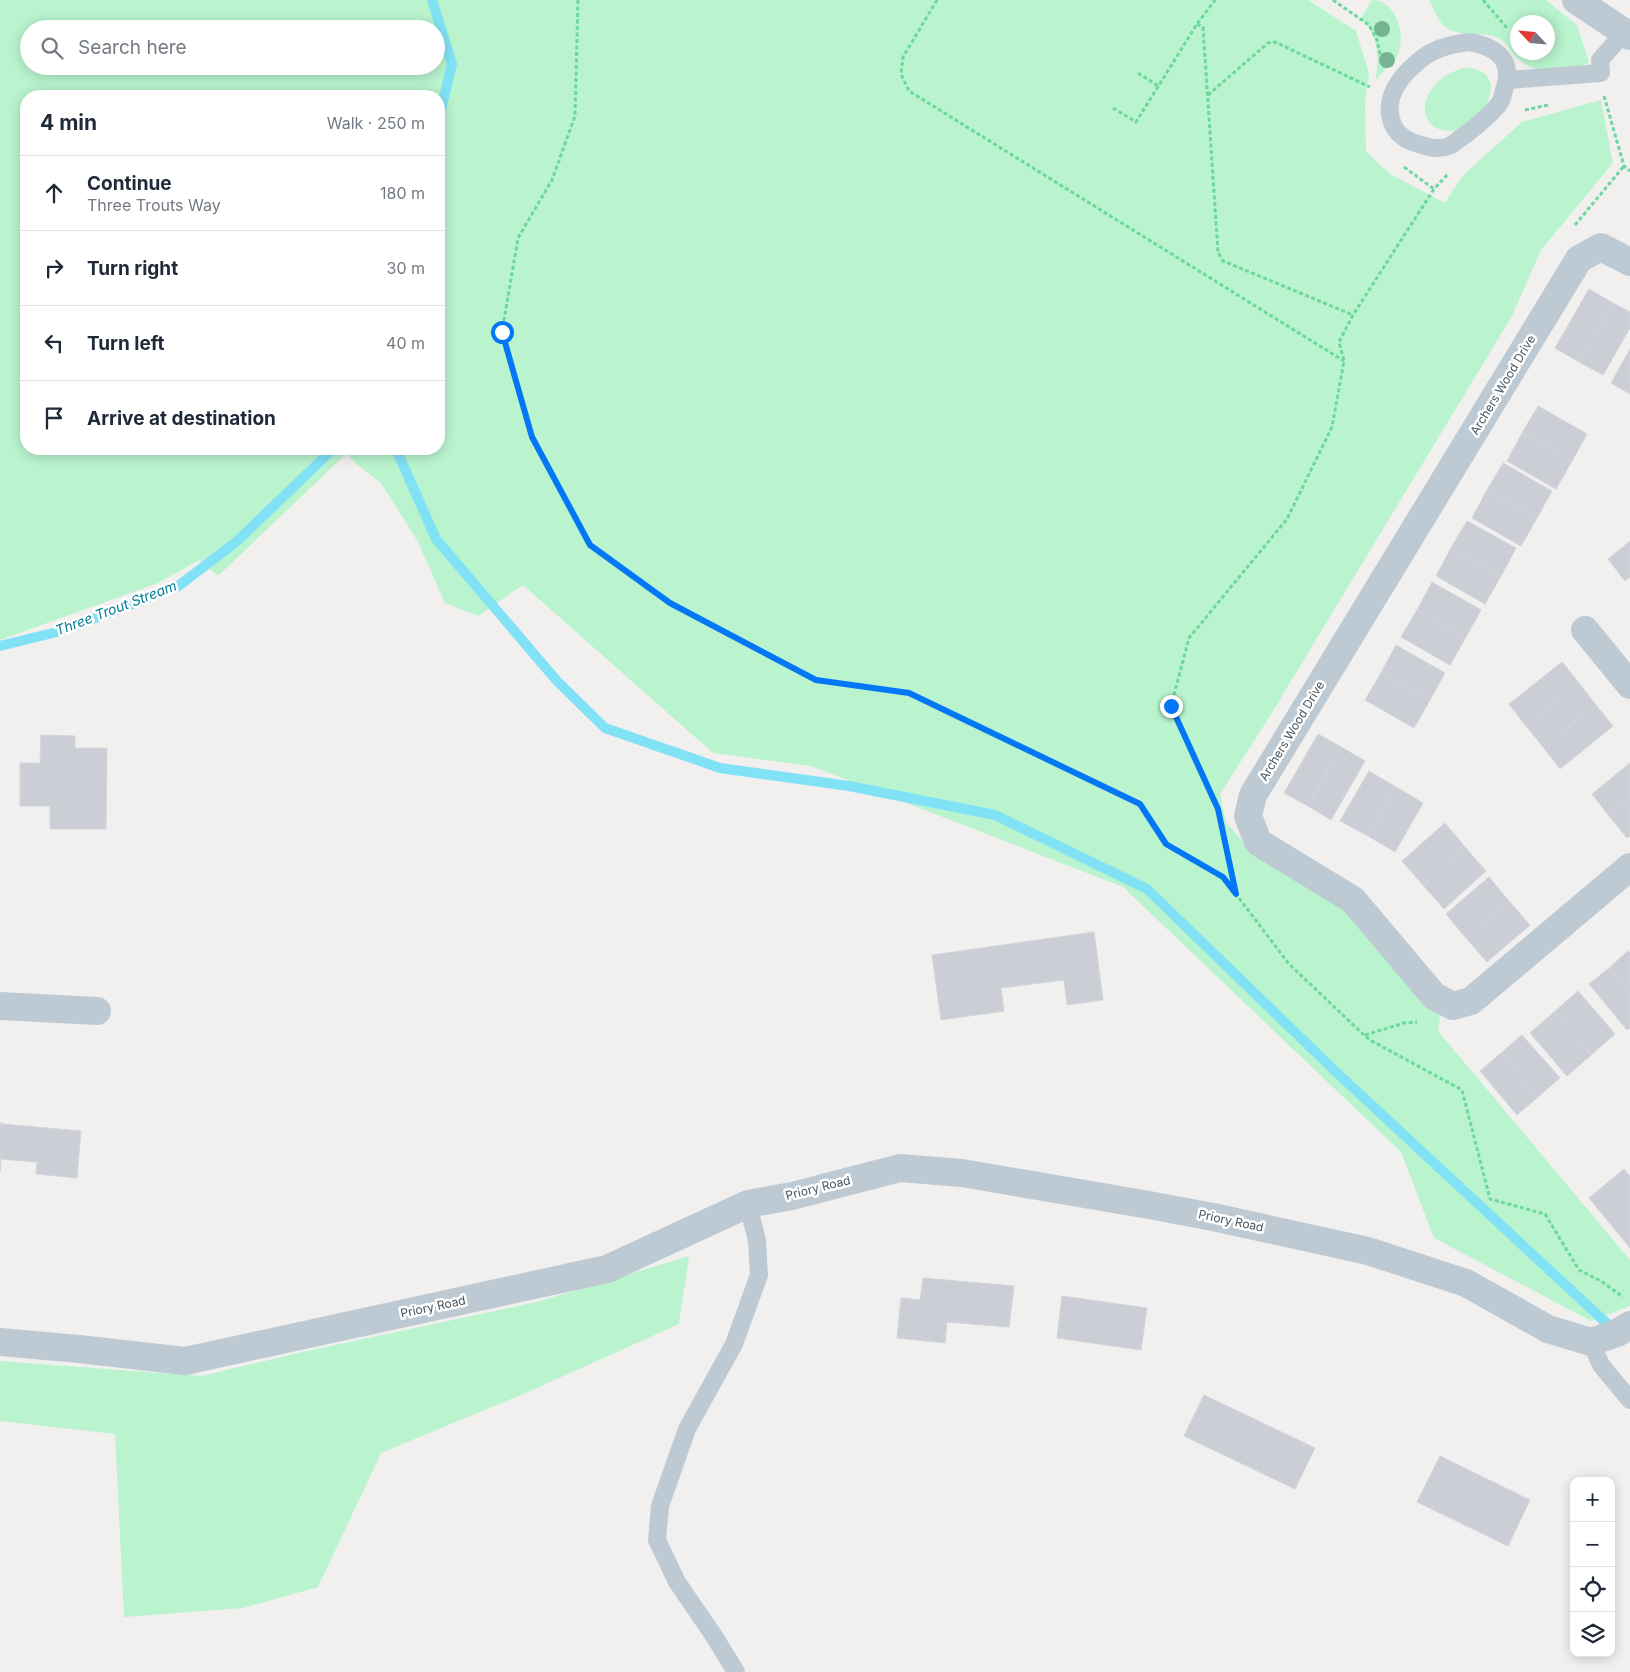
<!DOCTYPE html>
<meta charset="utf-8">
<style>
body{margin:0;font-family:Inter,sans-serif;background:#f6f6f7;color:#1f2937}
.controls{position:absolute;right:15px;bottom:15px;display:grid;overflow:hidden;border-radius:10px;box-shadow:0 2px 12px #0003}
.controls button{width:45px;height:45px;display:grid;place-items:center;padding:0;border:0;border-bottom:1px solid #e0e1e3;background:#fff;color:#1f2937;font:25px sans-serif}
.compass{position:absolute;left:1510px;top:15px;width:45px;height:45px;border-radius:50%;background:#fff;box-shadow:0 2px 12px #0003;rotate:296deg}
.stop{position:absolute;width:15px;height:15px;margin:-11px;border:4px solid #0477f7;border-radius:50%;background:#fff}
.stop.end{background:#0477f7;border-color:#fff;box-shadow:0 1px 5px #0008}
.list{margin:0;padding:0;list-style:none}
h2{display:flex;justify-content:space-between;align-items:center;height:65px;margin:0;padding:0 20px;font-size:21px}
h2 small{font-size:16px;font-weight:400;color:#747a83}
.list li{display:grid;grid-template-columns:32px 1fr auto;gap:15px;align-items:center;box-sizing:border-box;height:75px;padding:0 20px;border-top:1px solid #e0e1e3}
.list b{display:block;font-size:19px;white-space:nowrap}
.list p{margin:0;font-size:16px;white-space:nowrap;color:#747a83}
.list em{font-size:16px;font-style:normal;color:#747a83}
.icon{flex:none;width:28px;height:28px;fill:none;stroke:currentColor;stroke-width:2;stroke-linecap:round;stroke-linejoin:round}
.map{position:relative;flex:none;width:1630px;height:1672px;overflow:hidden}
.search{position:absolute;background:#fff;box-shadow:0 2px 12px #0003;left:20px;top:20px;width:425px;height:55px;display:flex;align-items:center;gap:12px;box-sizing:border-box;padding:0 18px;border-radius:28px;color:#747a83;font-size:19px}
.panel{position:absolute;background:#fff;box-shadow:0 2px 12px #0003;left:20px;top:90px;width:425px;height:365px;border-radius:20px}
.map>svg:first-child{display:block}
.green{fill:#b9f4ce;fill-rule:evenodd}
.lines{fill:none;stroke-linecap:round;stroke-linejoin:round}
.stream{stroke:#81e2f6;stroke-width:10}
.building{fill:#cbced5;stroke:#d3d5dc}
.path{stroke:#6dd79f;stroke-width:3;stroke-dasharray:4 2.5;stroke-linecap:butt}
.lane{stroke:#becad3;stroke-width:18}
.street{stroke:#becad3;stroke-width:28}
.tree{fill:#74b491}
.route{stroke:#0477f7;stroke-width:6}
.labels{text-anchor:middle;stroke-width:5;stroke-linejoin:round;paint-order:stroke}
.street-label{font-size:12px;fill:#45545f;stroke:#fff}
.water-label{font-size:14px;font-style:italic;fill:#037c96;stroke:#fff}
</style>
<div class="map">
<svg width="1630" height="1672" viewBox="0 0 1630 1672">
<rect width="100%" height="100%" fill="#f2efef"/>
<path class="green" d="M0,0H1308L1356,31L1369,73L1365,103L1366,152L1390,174L1445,203L1462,176L1522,122L1601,100L1613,163L1541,250L1512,316L1268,719L1220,794L1226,822L1246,845L1356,913L1441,1012L1438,1031L1630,1260V1306L1591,1321L1434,1238L1401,1152L1123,887L811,766L713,753L523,585L478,616L445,603L418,542L381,483L355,463L347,453L218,576L199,560L158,583L0,640ZM29,29H436V66H29ZM26,96H439V449H26Z
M1372,0C1397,0 1407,37 1397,56C1393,65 1382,71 1376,80C1378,55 1380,37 1361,18Z
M1429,0H1546L1577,25L1589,63C1563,71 1539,78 1516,57C1511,52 1505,41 1498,38C1481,30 1456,39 1442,24C1437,18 1433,7 1429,0ZM1518,22H1548V52H1518Z
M1464,68C1515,67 1484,131 1449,131C1442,131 1435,128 1431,124C1416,109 1431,85 1446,75C1451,72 1458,70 1464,68Z
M689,1256L679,1324L528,1392L381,1453L318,1587L243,1608L124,1617L115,1434L0,1421V1361L201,1376L307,1351L537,1302Z"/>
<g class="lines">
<path class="stream" d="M432,0L452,64L439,118
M396,449L436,539L557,681L605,728L720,768L849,786L995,815L1147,889L1335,1071L1615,1331
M0,646L61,631L177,587L236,542L333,449"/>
</g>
<path class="building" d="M1589,289L1613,303L1579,362L1555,348Z
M1613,303L1630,312V328L1603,375L1579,362Z
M1630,349V394L1611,383Z
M1538,406L1587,434L1572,461L1522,433Z
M1522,433L1572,461L1556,489L1507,461Z
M1503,463L1552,491L1537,518L1487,490Z
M1487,490L1537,518L1521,546L1472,518Z
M1467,521L1516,548L1501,576L1451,548Z
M1630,541V577L1625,581L1608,559Z
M1451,548L1501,576L1485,604L1436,576Z
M1432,582L1481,610L1466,637L1417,610Z
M1417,610L1466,637L1450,665L1401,637Z
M1396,645L1445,673L1430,700L1381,673Z
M1562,662L1579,683L1526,726L1509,704Z
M1381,673L1430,700L1414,728L1365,700Z
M1579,683L1596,705L1543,747L1526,726Z
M1596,705L1613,726L1560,769L1543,747Z
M1318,734L1341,747L1308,806L1284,793Z
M41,735L75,736V748H107L106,829H50V806H20V763H40Z
M1341,747L1365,761L1331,820L1308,806Z
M1630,763V799L1609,816L1592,794Z
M1369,771L1396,787L1368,836L1340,821Z
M1396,787L1423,803L1395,852L1368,836Z
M1630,799V836L1627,838L1609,816Z
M1445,823L1465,847L1423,885L1402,861Z
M1465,847L1486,871L1444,909L1423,885Z
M1489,877L1509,901L1466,938L1446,914Z
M1509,901L1530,925L1487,962L1466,938Z
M1094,932L1103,1000L1067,1005L1064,980L1001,988L1004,1011L941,1020L932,955Z
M1628,951L1630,953V994L1609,968Z
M1609,968L1630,994V1028L1627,1030L1589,984Z
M1578,991L1615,1034L1591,1055L1554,1012Z
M1554,1012L1591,1055L1567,1076L1530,1033Z
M1522,1035L1560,1078L1538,1097L1501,1053Z
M1501,1053L1538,1097L1517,1115L1480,1071Z
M0,1122L2,1124L81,1131L77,1178L36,1174L37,1162L1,1159L0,1172Z
M1624,1169L1630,1176V1248L1589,1198Z
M923,1278L1014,1286L1009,1327L947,1322L945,1343L897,1338L901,1298L920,1300Z
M1062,1296L1147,1308L1141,1350L1057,1338Z
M1204,1395L1315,1448L1295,1489L1184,1436Z
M1440,1456L1530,1500L1508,1546L1417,1502Z"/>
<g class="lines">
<path class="path" d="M578,0L575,116L552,180L518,238L502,332L532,437L590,545L671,603L816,680L909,693L1140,804L1166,844L1223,877L1289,964L1364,1035L1370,1040L1462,1090L1490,1199L1545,1214L1579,1270L1601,1281L1623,1297
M937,0L903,57L901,74L909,91L1344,361
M1333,0L1369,25L1377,40L1382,63
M1483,0L1507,28
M1197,24L1203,27L1218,252L1223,261L1353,315
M1138,73L1158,86
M1208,95L1268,43L1275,42L1370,87
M1604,96L1624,166L1630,171
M1113,108L1136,122L1197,24L1215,0
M1525,110L1548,105
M1404,167L1434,189
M1575,225L1624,166
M1218,808L1171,706L1189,638L1287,519L1332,427L1344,361L1339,342L1353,315L1434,189L1449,173
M1227,851L1235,892
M1365,1035L1404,1023L1417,1022"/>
<path class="lane" d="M1469,42C1496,46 1515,61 1504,90C1503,95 1501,101 1499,104C1489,116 1477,126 1465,135C1460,138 1454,144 1449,146C1437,151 1424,146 1412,142C1404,139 1396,132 1393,125C1382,99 1400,76 1420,60C1434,48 1451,44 1469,42Z
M1508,80L1601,73L1600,60L1624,33
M1591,1342L1601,1365L1630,1400
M736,1672L714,1636L677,1582L657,1540L660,1506L687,1429L734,1344L759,1275L757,1241L748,1204"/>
<path class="street" d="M1576,0L1630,36
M1630,262L1601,247L1579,259L1253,795L1248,816L1258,842L1353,900L1434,996L1453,1006L1471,1001L1630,867
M1585,630L1630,685
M0,1006L97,1011
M0,1342L79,1349L185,1361L607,1269L748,1204L792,1196L900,1168L962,1173L1149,1205L1213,1217L1368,1251L1466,1283L1548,1329L1591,1342L1617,1333L1630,1325"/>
</g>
<g class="tree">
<circle cx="1382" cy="29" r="8"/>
<circle cx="1387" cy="60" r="8"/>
</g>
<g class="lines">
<path class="route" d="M502,332L532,437L590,545L670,603L816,680L909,693L1140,804L1166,844L1223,877L1236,894L1218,809L1171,706"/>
</g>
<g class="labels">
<g class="street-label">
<text transform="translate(1503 385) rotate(-59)" y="4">Archers Wood Drive</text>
<text transform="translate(1292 731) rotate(-59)" y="4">Archers Wood Drive</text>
<text transform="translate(818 1188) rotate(-14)" y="4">Priory Road</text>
<text transform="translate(1231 1221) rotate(12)" y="4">Priory Road</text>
<text transform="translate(433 1307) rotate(-12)" y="4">Priory Road</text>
</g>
<g class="water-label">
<text transform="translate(116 608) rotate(-21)" y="5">Three Trout Stream</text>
</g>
</g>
</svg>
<div class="controls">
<button>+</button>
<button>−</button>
<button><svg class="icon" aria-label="locate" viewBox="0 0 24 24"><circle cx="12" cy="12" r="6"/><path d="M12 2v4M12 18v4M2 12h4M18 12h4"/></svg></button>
<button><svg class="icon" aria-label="layers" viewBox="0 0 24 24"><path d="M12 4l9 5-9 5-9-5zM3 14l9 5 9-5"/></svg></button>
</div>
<svg class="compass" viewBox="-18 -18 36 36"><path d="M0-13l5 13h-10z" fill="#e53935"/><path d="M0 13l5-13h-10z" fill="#747a83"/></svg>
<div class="stop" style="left:502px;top:332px"></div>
<div class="stop end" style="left:1171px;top:706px"></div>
<div class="search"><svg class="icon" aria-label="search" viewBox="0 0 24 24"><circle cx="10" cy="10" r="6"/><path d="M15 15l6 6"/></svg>Search here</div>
<section class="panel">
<h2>4 min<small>Walk · 250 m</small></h2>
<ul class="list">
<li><svg class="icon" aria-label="ahead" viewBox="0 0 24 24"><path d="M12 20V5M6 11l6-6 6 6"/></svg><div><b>Continue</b><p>Three Trouts Way</p></div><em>180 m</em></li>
<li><svg class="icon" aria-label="right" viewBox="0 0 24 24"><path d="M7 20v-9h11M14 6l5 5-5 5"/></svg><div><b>Turn right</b></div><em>30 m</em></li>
<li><svg class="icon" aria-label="left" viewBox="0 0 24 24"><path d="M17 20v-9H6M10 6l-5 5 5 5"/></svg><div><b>Turn left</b></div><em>40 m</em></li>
<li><svg class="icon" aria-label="arrive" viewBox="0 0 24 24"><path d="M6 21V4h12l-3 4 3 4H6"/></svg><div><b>Arrive at destination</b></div></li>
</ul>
</section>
</div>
